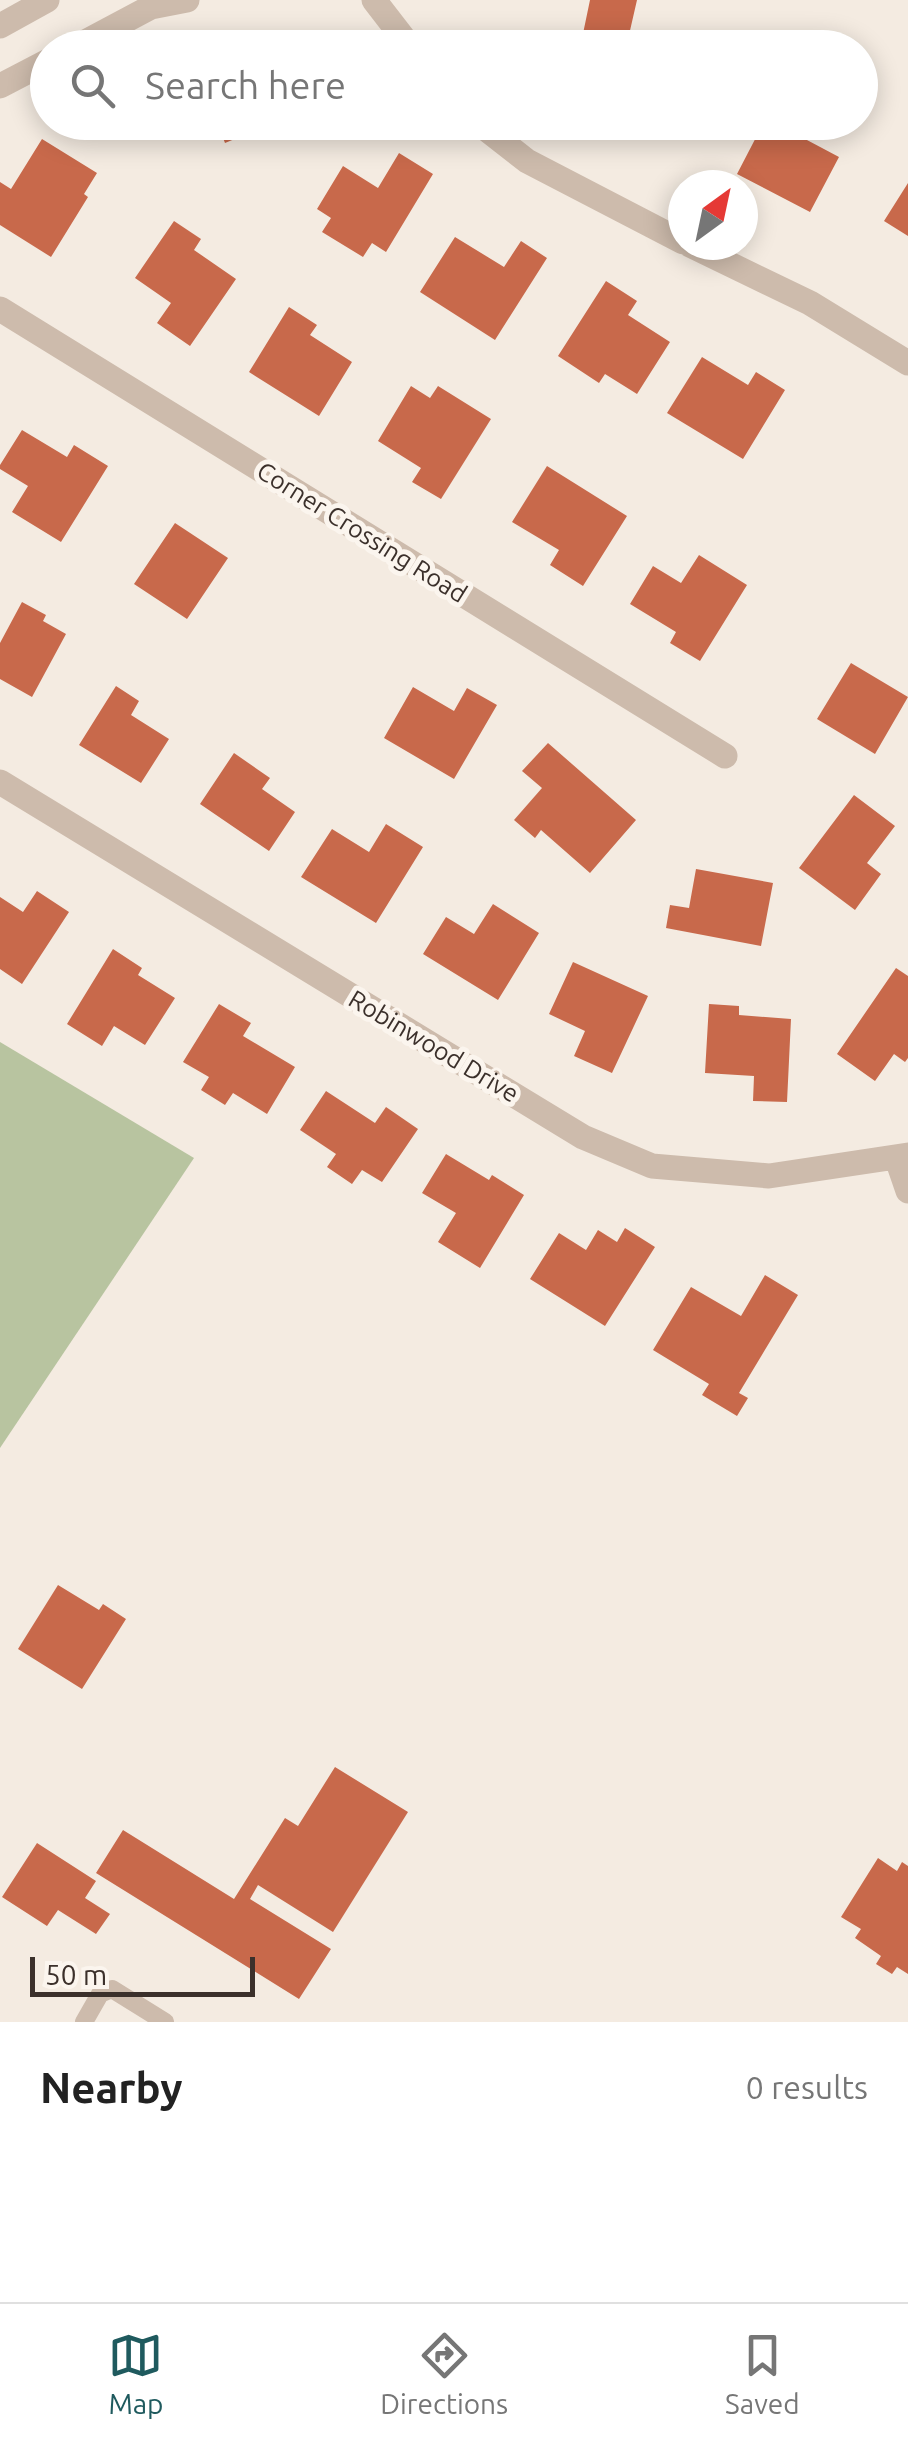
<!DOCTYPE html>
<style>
body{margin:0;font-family:Ubuntu,sans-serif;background:#f6f6f6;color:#222}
.compass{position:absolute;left:668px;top:170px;width:90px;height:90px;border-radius:50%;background:#fff;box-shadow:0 5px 25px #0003;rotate:33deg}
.scale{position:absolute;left:30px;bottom:25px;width:225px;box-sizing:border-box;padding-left:10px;border:5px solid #3b302b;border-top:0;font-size:28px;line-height:35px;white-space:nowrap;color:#3b302b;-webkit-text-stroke:8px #fbf5ee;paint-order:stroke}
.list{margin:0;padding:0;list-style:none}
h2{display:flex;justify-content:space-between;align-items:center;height:130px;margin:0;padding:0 40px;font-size:42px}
h2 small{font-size:32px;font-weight:400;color:#767676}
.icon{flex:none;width:55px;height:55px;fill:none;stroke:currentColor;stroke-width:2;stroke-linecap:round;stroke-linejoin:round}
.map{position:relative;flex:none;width:908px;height:2022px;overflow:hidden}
.search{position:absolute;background:#fff;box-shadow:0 5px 25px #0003;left:30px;right:30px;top:30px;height:110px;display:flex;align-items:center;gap:25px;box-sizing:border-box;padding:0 35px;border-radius:55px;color:#767676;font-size:38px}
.sheet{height:280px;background:#fff}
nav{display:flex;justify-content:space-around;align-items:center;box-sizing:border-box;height:140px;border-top:2px solid #e0e0e0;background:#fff;font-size:28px;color:#767676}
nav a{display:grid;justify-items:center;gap:5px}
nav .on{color:#1f5a5e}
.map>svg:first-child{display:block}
.green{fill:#b8c4a0}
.building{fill:#c8694b}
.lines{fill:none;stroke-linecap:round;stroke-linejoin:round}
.service{stroke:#cdbbac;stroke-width:18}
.minor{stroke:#cdbbac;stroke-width:25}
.labels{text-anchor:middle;stroke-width:10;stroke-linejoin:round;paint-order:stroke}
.street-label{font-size:25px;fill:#3b302b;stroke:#fbf5ee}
</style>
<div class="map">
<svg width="908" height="2022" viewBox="0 0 908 2022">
<rect width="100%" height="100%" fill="#f4ebe1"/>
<path class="green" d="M0,1042L194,1158L0,1448Z"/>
<path class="building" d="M590,0H637L626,48H580Z
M277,37L282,48H251V47Z
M176,122H274V123L225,143L218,125L183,139Z
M693,122H716L711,132Z
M764,122H773L839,157L810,212L737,174Z
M42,139L97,173L84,194L88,197L51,257L0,225V182L11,189Z
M399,153L433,174L386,252L372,243L363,257L322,232L331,218L317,209L343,166L378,188Z
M908,183V236L884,221Z
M174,221L201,239L194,250L236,279L190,346L157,323L171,303L135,278Z
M455,237L504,267L521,241L547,258L495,340L420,292Z
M606,281L637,301L628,315L670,342L637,394L605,374L599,383L558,356Z
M289,307L317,325L310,335L352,362L319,416L249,372Z
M702,357L748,385L756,372L785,390L743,459L667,413Z
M411,386L430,398L438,386L491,419L441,499L412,482L421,468L378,441Z
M22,430L67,457L74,445L108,466L61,542L12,512L28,486L0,469V465Z
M547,466L627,516L583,586L550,565L559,550L512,522Z
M175,523L228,558L187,619L134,584Z
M699,555L747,585L700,661L670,643L676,632L630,604L653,566L681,583Z
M22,602L46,615L43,621L66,634L32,697L0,679V643Z
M851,663L908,697L875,754L817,719Z
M116,686L139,701L131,715L169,739L141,783L79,745Z
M413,687L454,711L467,688L497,705L454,779L384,738Z
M548,743L636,820L590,873L541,830L535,838L514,820L542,788L522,771Z
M234,753L270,778L262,789L295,812L269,851L200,804Z
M854,795L895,826L867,863L881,874L855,910L799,868Z
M386,824L423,847L376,923L301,877L332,829L369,852Z
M696,869L773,883L761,946L666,928L670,905L689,908Z
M37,891L69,912L22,984L0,969V897L23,912Z
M493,904L539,933L498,1000L423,954L446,917L474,934Z
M113,949L142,968L138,975L175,998L145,1045L114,1026L102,1046L67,1024Z
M573,962L648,996L612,1073L574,1056L585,1031L549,1014Z
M896,968L908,976V1058L905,1062L894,1054L875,1081L837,1054Z
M219,1004L251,1023L243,1036L295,1067L267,1114L233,1093L225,1105L201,1090L209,1077L183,1062Z
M709,1004L739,1006V1015L791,1019L787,1102L753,1101L754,1076L705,1073Z
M326,1091L375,1123L386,1107L418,1129L382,1182L362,1170L352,1184L327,1167L336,1154L300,1130Z
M446,1154L489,1180L492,1175L524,1195L480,1268L438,1242L456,1213L422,1193Z
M625,1228L655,1247L605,1326L530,1279L559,1233L586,1250L598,1230L617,1242Z
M765,1275L798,1295L739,1393L748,1398L737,1416L702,1395L709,1384L653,1350L691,1287L741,1316Z
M58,1585L99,1610L103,1604L126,1619L82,1689L18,1649Z
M335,1767L408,1812L333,1932L258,1885L250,1899L331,1949L299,1999L96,1873L123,1830L234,1899L285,1818L298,1826Z
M37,1843L96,1881L85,1898L110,1914L96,1934L58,1910L47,1926L2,1897Z
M878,1858L897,1871L902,1862L908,1866V1974L897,1967L892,1974L876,1964L881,1956L855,1938L861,1929L841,1917Z"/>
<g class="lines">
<path class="service" d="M84,2022L100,1994L112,1989L165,2022"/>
<path class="minor" d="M374,0L411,48
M0,26L47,0
M74,48L151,7L187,0
M0,86L48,61
M477,122L527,161L683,242
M690,245L810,303L908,363
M0,309L725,756
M0,782L583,1137L652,1166L769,1176L908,1155
M897,1159L908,1191"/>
</g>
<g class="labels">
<g class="street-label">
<text transform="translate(362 532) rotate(32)" y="9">Corner Crossing Road</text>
<text transform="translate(434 1046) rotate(31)" y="9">Robinwood Drive</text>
</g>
</g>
</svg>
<svg class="compass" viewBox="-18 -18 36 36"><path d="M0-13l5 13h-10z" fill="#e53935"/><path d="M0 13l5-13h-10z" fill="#767676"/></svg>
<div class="scale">50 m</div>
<div class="search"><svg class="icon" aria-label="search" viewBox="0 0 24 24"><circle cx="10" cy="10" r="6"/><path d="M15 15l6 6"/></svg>Search here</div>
</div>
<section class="sheet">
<h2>Nearby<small>0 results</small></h2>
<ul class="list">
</ul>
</section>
<nav>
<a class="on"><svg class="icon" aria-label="map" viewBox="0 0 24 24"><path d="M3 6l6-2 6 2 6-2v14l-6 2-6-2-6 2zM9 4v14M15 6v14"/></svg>Map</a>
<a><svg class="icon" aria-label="directions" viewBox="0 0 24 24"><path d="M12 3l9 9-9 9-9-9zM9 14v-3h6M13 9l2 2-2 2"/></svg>Directions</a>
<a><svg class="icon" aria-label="saved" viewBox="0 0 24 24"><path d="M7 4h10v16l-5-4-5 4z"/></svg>Saved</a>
</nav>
